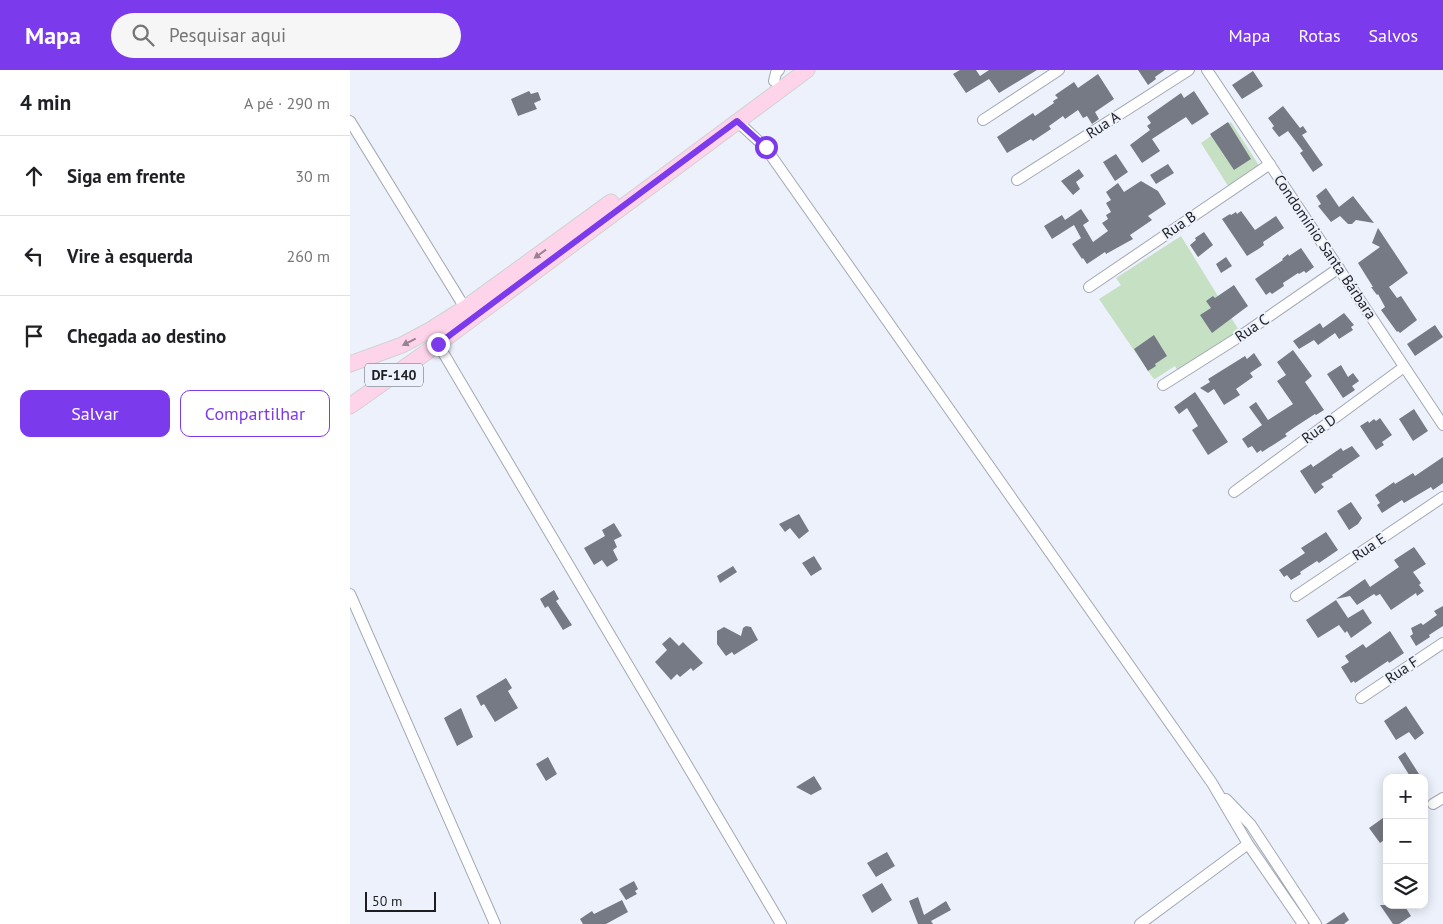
<!DOCTYPE html>
<html lang="pt">
<meta charset="utf-8">
<style>
body{margin:0;font-family:"PT Sans",sans-serif;background:#f6f6f6;color:#202124}
.controls{position:absolute;right:15px;bottom:15px;display:grid;overflow:hidden;border-radius:10px;box-shadow:0 2px 12px #0003}
.controls button{width:45px;height:45px;display:grid;place-items:center;padding:0;border:0;border-bottom:1px solid #e0e0e0;background:#fff;color:#202124;font:25px sans-serif}
.scale{position:absolute;left:15px;bottom:12px;width:71px;box-sizing:border-box;padding-left:5px;border:2px solid #1c1e22;border-top:0;font-size:14px;line-height:18px;white-space:nowrap;color:#1c1e22;-webkit-text-stroke:4px #ecf1fc;paint-order:stroke}
.stop{position:absolute;width:15px;height:15px;margin:-11px;border:4px solid #7c3aed;border-radius:50%;background:#fff}
.stop.end{background:#7c3aed;border-color:#fff;box-shadow:0 1px 5px #0008}
.list{margin:0;padding:0;list-style:none}
h2{display:flex;justify-content:space-between;align-items:center;height:65px;margin:0;padding:0 20px;font-size:21px}
h2 small{font-size:16px;font-weight:400;color:#757577}
.list li{display:grid;grid-template-columns:32px 1fr auto;gap:15px;align-items:center;box-sizing:border-box;height:80px;padding:0 20px;border-top:1px solid #e0e0e0}
.list b{display:block;font-size:19px;white-space:nowrap}
.list em{font-size:16px;font-style:normal;color:#757577}
.actions{display:flex;gap:10px;padding:15px 20px}
.actions a{flex:1;padding:11px 0;border:1px solid #7c3aed;border-radius:10px;text-align:center;font-size:18px;color:#7c3aed}
.actions .main{background:#7c3aed;color:#fff}
.icon{flex:none;width:28px;height:28px;fill:none;stroke:currentColor;stroke-width:2;stroke-linecap:round;stroke-linejoin:round}
.map{position:relative;flex:none;width:1093px;height:854px;overflow:hidden}
header{display:flex;align-items:center;gap:30px;box-sizing:border-box;height:70px;padding:0 25px;background:#7c3aed;color:#fff}
header strong{font-size:24px}
nav{display:flex;gap:28px;margin-inline-start:auto;font-size:18px}
.search{width:350px;height:45px;background:#f6f6f6;display:flex;align-items:center;gap:12px;box-sizing:border-box;padding:0 18px;border-radius:28px;color:#757577;font-size:19px}
main{display:flex}
aside{flex:1;background:#fff}
.map>svg:first-child{display:block}
.green{fill:#c5e0c3}
.building{fill:#767a84}
.lines{fill:none;stroke-linecap:round;stroke-linejoin:round}
.minor-casing{stroke:#a4a8b3;stroke-width:12}
.primary-casing{stroke:#d2d2d3;stroke-width:17}
.minor{stroke:#fff;stroke-width:10}
.primary{stroke:#fed4eb;stroke-width:15}
.oneway{fill:#988291}
.route{stroke:#7c3aed;stroke-width:6}
.labels{text-anchor:middle;stroke-width:4;stroke-linejoin:round;paint-order:stroke}
.shield{fill:#ecf1fc;stroke:#5a5d63;stroke-width:1}
.shield-label{font-size:14px;font-weight:bold;fill:#1c1e22}
.street-label{font-size:15px;fill:#1c1e22;stroke:#ecf1fc}
</style>
<header>
<strong>Mapa</strong>
<div class="search"><svg class="icon" aria-label="search" viewBox="0 0 24 24"><circle cx="10" cy="10" r="6"/><path d="M15 15l6 6"/></svg>Pesquisar aqui</div>
<nav><a>Mapa</a><a>Rotas</a><a>Salvos</a></nav>
</header>
<main>
<aside>
<h2>4 min<small>A pé · 290 m</small></h2>
<ul class="list">
<li><svg class="icon" aria-label="ahead" viewBox="0 0 24 24"><path d="M12 20V5M6 11l6-6 6 6"/></svg><div><b>Siga em frente</b></div><em>30 m</em></li>
<li><svg class="icon" aria-label="left" viewBox="0 0 24 24"><path d="M17 20v-9H6M10 6l-5 5 5 5"/></svg><div><b>Vire à esquerda</b></div><em>260 m</em></li>
<li><svg class="icon" aria-label="arrive" viewBox="0 0 24 24"><path d="M6 21V4h12l-3 4 3 4H6"/></svg><div><b>Chegada ao destino</b></div></li>
</ul>
<div class="actions"><a class="main">Salvar</a><a>Compartilhar</a></div>
</aside>
<div class="map">
<svg width="1093" height="854" viewBox="0 0 1093 854">
<rect width="100%" height="100%" fill="#ecf1fc"/>
<path class="green" d="M881,52L910,97L880,119L851,73Z
M831,166L890,262L829,303L825,296L805,309L803,308L749,229L771,215L766,208Z"/>
<path class="building" d="M610,0H626L630,6L639,0H687L649,23L639,9L616,23L603,4Z
M788,0H815L805,7L806,9L798,15Z
M903,1L913,16L892,29L882,15Z
M748,4L764,29L745,42L749,49L742,54L737,46L733,48L728,40L715,49L713,46L699,56L701,59L683,71L681,69L657,83L647,67L683,43L685,46L704,33L703,31L708,28L705,25L724,12L728,18Z
M179,21L181,24L188,22L191,30L184,33L187,39L168,46L161,29Z
M844,21L859,44L842,55L836,47L802,69L810,81L792,93L780,75L800,60L797,56L801,53L797,47L831,23L834,28Z
M933,36L950,58L953,56L957,62L952,65L973,95L963,102L950,83L953,81L938,61L929,67L922,58L924,56L918,48Z
M878,52L901,89L884,100L860,64Z
M766,84L778,102L765,111L753,92Z
M818,94L824,103L806,114L800,105Z
M729,99L734,106L726,112L730,119L723,125L711,111Z
M791,111L808,121L816,134L798,146L802,150L780,165L783,169L756,184L755,182L737,194L733,188L732,189L722,174L731,168L724,155L702,169L694,156L712,145L715,150L731,139L739,151L733,155L743,172L758,161L752,153L758,149L756,145L761,142L756,133L761,130L756,122L768,113L774,122Z
M976,118L989,137L1003,126L1024,153L1006,150L1002,154H998L990,146L981,152L968,136L971,134L966,126Z
M891,141L905,160L926,146L934,158L913,172L914,175L910,178L897,186L872,149L880,144L881,145L886,142L887,144Z
M1028,158L1058,203L1039,217L1047,228L1051,226L1067,250L1050,263L1048,261L1047,262L1031,240L1035,237L1028,224L1027,225L1021,217H1023L1008,193L1030,177L1022,173Z
M854,162L863,175L848,187L840,175L846,170L845,168Z
M951,178L964,197L956,203L954,201L949,204L948,203L933,213L934,216L922,224L920,222L916,225L905,209L933,190L932,189L938,184L939,186Z
M876,187L882,196L871,203L866,194Z
M884,215L898,236L862,263L850,245L861,238L856,231L863,226L865,228Z
M994,243L1004,255L1001,257L1003,260L989,269L985,263L968,275L964,270L949,279L943,271L970,253L973,258Z
M1085,255L1093,267L1065,286L1057,274Z
M804,265L817,286L805,294L806,296L798,301L784,279Z
M943,280L962,306L955,312L974,340L966,345L965,344L945,357L935,364L937,366L912,382L911,380L907,383L902,376L898,378L892,369L912,355L899,337L906,332L918,350L943,334L927,311L936,305L927,292Z
M904,283L912,295L900,303L903,307L886,319L890,325L874,335L864,319L858,323L850,318L860,312L858,309L895,286L897,289Z
M991,295L998,307L1003,303L1009,311L1002,316L1005,320L993,328L977,304Z
M845,322L878,372L858,385L842,360L848,356L837,338L829,344L824,337Z
M1064,339L1078,361L1063,371L1049,349Z
M1030,348L1042,365L1032,372L1034,375L1026,380L1010,356L1018,351L1019,353L1024,349L1026,351Z
M1002,376L1010,386L982,405L983,407L971,414L974,417L965,424L950,401L961,394L963,397L991,378L993,381Z
M1093,387V413L1083,420L1081,417L1054,433L1052,430L1032,443L1027,435L1030,433L1025,425L1044,412L1045,414L1063,403L1065,406Z
M1001,432L1012,448L1008,454L999,460L987,441Z
M449,444L459,461L449,469L440,458L435,462L429,454Z
M264,453L272,466L264,470L267,477L263,480L268,490L257,497L252,490L244,495L234,478L255,466L252,460Z
M976,462L988,480L969,493L967,491L950,502L951,504L941,510L937,505L934,507L929,500L955,483L951,478Z
M1064,477L1076,494L1063,502L1071,513L1069,515L1074,521L1067,526L1066,523L1041,540L1030,524L1026,526L1024,524L1007,535L1000,526L986,529L1015,509L1020,517L1049,497L1044,490Z
M464,486L472,499L461,506L452,493Z
M383,496L387,502L370,513L367,506Z
M204,520L209,529L206,531L222,555L213,560L198,536L195,538L190,529Z
M986,530L998,548L1013,539L1022,553L1001,568L997,561L995,563L989,555L968,568L956,550Z
M1093,536V556L1079,565L1080,567L1066,576L1060,566L1063,564L1061,558L1071,553L1073,555L1087,545L1084,541Z
M396,556L401,557L408,570L384,585L382,582L376,586L367,574V561L374,557L391,566L393,558Z
M1040,561L1054,583L1039,593L1038,591L1005,613L1004,611L1001,613L991,597L999,592L995,586L1013,574L1016,578Z
M320,567L329,576L333,572L353,593L343,601L341,598L330,607L327,604L321,610L305,592L317,580L312,574Z
M156,608L162,618L158,621L168,638L145,652L134,634L131,636L126,626Z
M1056,636L1074,663L1065,670L1059,662L1046,670L1034,651Z
M111,638L123,667L107,676L94,648Z
M1055,682L1069,704L1064,708H1061L1048,687Z
M198,687L207,704L196,711L186,694Z
M464,706L472,719L461,725L446,717Z
M1033,748L1037,753V768L1030,773L1019,758Z
M537,782L545,796L526,807L517,793Z
M284,811L288,819L285,821L287,824L276,830L269,819Z
M532,813L542,830L522,843L512,825Z
M568,827L574,845L596,831L601,840L581,851L583,854H568L559,831Z
M272,830L278,842L256,854H233L230,849L242,841L244,844Z
M1030,835H1054L1061,846L1049,854H1043Z
M994,842L999,850L994,854H976Z"/>
<g class="lines">
<defs>
<path id="minor" d="M857,0L1093,355
M424,11L426,3L429,0
M633,50L709,0
M0,51L115,238
M387,51L415,77L862,713L898,774L953,854
M667,110L839,0
M739,217L920,94
M88,274L431,854
M813,315L892,265L989,198
M884,422L1054,297
M0,524L145,854
M946,526L1093,427
M1011,628L1093,573
M876,729L901,755L966,854
M1083,734L1093,728
M790,854L898,774"/>
<path id="primary" d="M0,294L52,275L80,260L115,238L261,132
M0,336L88,274L457,0"/>
</defs>
<use href="#minor" class="minor-casing"/>
<use href="#primary" class="primary-casing"/>
<use href="#minor" class="minor"/>
<use href="#primary" class="primary"/>
</g>
<defs><path id="oneway-solid" d="M-6-.8H1V-3.2L6.5 0L1 3.2V.8H-6Z" transform="scale(1.25)"/></defs>
<g class="oneway">
<use href="#oneway-solid" transform="translate(190 184) rotate(144)"/>
<use href="#oneway-solid" transform="translate(59 272) rotate(153)"/>
</g>
<g class="lines">
<path class="route" d="M88,274L387,51L416,77"/>
</g>
<g class="labels">
<rect class="shield" x="15" y="293.5" width="58" height="23" rx="4"/>
<g class="shield-label">
<text x="44" y="310">DF-140</text>
</g>
<g class="street-label">
<text transform="translate(753 55) rotate(-33)" y="5">Rua A</text>
<text transform="translate(829 155) rotate(-34)" y="5">Rua B</text>
<text transform="translate(975 177) rotate(56)" y="5">Condomínio Santa Bárbara</text>
<text transform="translate(902 258) rotate(-34)" y="5">Rua C</text>
<text transform="translate(969 359) rotate(-36)" y="5">Rua D</text>
<text transform="translate(1019 477) rotate(-34)" y="5">Rua E</text>
<text transform="translate(1052 600) rotate(-34)" y="5">Rua F</text>
</g>
</g>
</svg>
<div class="controls">
<button>+</button>
<button>−</button>
<button><svg class="icon" aria-label="layers" viewBox="0 0 24 24"><path d="M12 4l9 5-9 5-9-5zM3 14l9 5 9-5"/></svg></button>
</div>
<div class="scale">50 m</div>
<div class="stop" style="left:416px;top:77px"></div>
<div class="stop end" style="left:88px;top:274px"></div>
</div>
</main>
